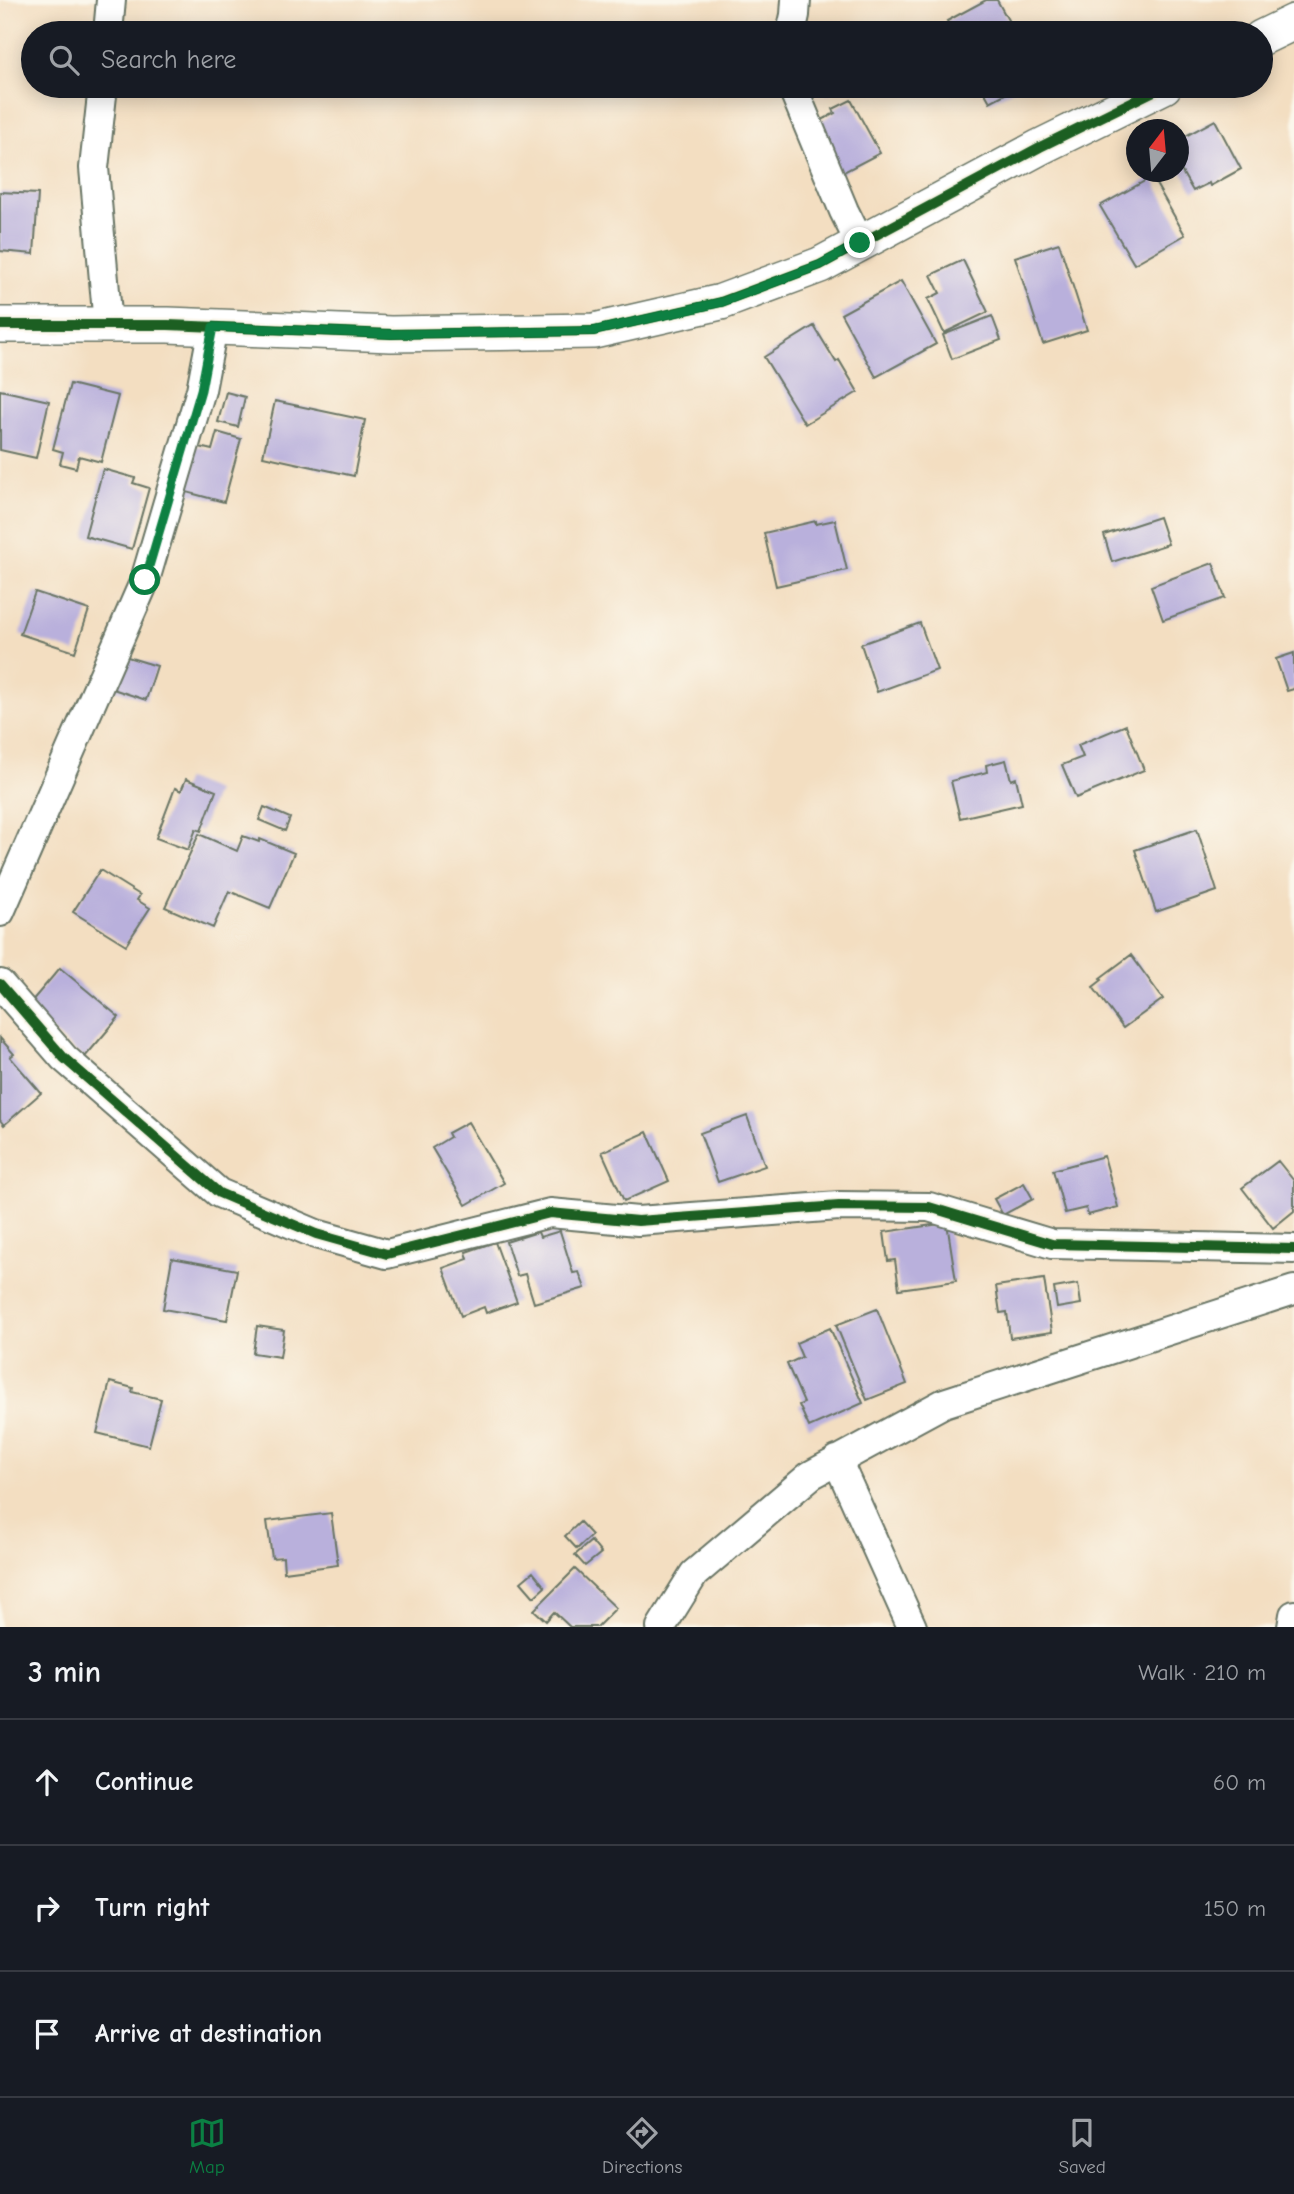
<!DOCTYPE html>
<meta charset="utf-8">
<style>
body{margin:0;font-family:"Comic Neue",sans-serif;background:#20242c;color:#f1f3f6}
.compass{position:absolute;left:1126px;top:119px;width:63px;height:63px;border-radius:50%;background:#171b24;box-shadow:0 4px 18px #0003;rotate:16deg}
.stop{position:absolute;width:21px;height:21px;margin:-16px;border:5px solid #0b8043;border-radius:50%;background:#fff}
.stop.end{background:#0b8043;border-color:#fff;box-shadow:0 2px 7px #0008}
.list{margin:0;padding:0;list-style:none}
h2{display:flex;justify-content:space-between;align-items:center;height:91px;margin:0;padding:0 28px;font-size:30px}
h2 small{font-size:23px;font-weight:400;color:#9ea1a6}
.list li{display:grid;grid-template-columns:46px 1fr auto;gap:21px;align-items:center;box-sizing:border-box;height:126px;padding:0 28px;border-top:2px solid #363941}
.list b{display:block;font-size:26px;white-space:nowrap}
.list em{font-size:23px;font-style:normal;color:#9ea1a6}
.icon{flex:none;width:38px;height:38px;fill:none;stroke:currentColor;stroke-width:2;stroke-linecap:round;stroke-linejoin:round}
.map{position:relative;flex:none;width:1294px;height:1627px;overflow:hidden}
.search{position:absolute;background:#171b24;box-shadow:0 4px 18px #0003;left:21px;right:21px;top:21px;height:77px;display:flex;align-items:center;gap:18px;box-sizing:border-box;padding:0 24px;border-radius:38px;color:#9ea1a6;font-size:26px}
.sheet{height:469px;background:#171b24}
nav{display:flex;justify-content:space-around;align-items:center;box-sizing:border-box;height:98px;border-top:2px solid #363941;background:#171b24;font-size:19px;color:#9ea1a6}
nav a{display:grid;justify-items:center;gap:4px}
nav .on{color:#0b8043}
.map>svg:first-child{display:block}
.building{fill:#b9b0dc}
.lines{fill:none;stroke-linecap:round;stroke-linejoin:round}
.minor-casing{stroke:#697565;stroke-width:32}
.tertiary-casing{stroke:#697565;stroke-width:38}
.minor{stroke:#fff;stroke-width:28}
.tertiary{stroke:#fff;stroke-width:35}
.cycleway-casing{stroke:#fbf7ec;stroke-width:15}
.cycleway{stroke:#1b5e20;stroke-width:10}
.route{stroke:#0b8043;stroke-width:9}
</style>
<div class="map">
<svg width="1294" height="1627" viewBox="0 0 1294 1627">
<rect width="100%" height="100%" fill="#fbf7ec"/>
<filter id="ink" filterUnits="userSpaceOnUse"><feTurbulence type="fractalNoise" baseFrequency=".0143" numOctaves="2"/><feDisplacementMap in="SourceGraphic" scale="14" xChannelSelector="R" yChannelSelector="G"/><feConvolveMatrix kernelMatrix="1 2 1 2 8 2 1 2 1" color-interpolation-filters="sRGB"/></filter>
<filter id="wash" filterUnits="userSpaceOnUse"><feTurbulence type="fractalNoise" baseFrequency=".00686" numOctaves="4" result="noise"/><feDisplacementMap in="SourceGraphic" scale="28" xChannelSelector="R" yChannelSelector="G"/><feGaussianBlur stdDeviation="1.57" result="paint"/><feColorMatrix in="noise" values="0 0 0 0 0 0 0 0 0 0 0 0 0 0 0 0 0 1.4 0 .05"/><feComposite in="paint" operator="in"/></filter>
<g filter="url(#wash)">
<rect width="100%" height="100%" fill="#f3dec1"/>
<g id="blocks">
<path class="building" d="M986,0H997L1015,33H954L947,21Z
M823,86H845L826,94Z
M981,86H1020L990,102Z
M851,100L880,153L840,174L813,125L835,113L833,109Z
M1215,120L1241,169L1210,186L1209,183L1193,191L1178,165V140Z
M1152,177L1185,235L1134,264L1100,206Z
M0,192L38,194L34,254L0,251Z
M1059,243L1087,330L1043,344L1015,257Z
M963,260L988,312L944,333L928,299L940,293L931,275Z
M901,281L936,344L876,377L841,314Z
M992,316L1001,340L952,359L943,335Z
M814,326L836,362L839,360L858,392L805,424L764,357Z
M70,384L118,396L101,462L79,456L76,468L60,464L63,452L53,449Z
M0,390L49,401L36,458L0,450Z
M226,392L245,397L238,427L218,422Z
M275,401L365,420L354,476L263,456Z
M217,432L241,439L224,502L179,490L191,445L212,450Z
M103,469L135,478L133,483L149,488L132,549L85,536Z
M1159,517L1168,544L1112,562L1104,535Z
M835,520L847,570L776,586L764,533L816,521V524Z
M1213,563L1225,598L1163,620L1151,586Z
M35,592L89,610L75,652L20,634Z
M920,623L937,670L877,692L861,644Z
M1294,653V689L1287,691L1276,659Z
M121,655L157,666L146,700L110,688Z
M1126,725L1144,770L1076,798L1062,765L1083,757L1078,745Z
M1006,760L1011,780L1016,778L1022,804L960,818L951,781L987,772L986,765Z
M186,779L216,791L201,831L196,829L188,850L156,838L175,788L181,791Z
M264,807L290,818L285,831L259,820Z
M1197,829L1217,891L1156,912L1135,850Z
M199,834L237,851L243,836L259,842L260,839L294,853L270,908L229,891L213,928L165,907Z
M100,870L140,895L137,900L150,908L126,945L73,912Z
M1131,955L1163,999L1123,1028L1093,987L1102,980L1100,978Z
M60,968L119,1017L84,1058L25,1009Z
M0,1038L14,1054L10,1057L41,1093L4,1125L0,1120Z
M747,1116L765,1166L718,1182L700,1133Z
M468,1122L504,1183L466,1205L432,1148L450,1137L448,1133Z
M647,1132L669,1181L624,1201L602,1152Z
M1104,1156L1118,1207L1088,1215L1086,1208L1065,1213L1053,1170Z
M1278,1161L1294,1181V1211L1273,1228L1242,1188Z
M1024,1183L1033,1199L1003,1215L994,1199Z
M947,1223L956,1281L899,1289L895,1260L888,1261L884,1232Z
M560,1231L573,1273L579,1272L585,1288L534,1303L525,1274L517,1276L506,1242L538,1232L540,1237Z
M495,1242L517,1302L486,1313L484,1307L461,1316L443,1268L468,1259L466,1252Z
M172,1258L237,1270L227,1320L163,1309Z
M1044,1279L1052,1332L1010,1338L1007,1312L1000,1313L996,1286Z
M1078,1284L1081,1304L1057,1308L1054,1288Z
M877,1309L907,1384L867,1400L836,1325Z
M257,1326L284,1330L280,1357L253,1353Z
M830,1328L863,1403L809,1427L799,1405L804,1403L787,1364L802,1357L796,1343Z
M110,1382L133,1388L132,1392L161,1399L149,1446L97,1433Z
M331,1513L338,1565L284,1572L283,1557L272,1558L267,1521Z
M580,1522L592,1535L577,1549L565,1536Z
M591,1541L601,1553L585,1566L575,1555Z
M575,1569L616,1608L597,1627H570L554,1612L546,1621L534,1610Z
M533,1572L545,1587L534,1597L521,1582Z"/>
</g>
</g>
<g filter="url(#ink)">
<use href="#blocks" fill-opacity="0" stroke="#697565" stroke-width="2"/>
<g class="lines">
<defs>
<path id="minor" d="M108,33L111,0
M791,33L795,15L796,0
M103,86L94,168L108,325
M792,86L844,211L860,243
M0,912L145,580L201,390L213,327
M0,984L64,1058L219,1193L316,1234L387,1254L550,1213L638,1221L839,1206L929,1207L1052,1244L1294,1249
M837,1460L912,1627
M661,1627L694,1574L811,1475L944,1403L1294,1290
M1292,1627L1294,1615"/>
<path id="tertiary" d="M1261,38L1294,22
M0,325H168L391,334L594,331L721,302L820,265L1040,147L1164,86"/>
</defs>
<use href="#minor" class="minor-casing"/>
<use href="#tertiary" class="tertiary-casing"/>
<use href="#minor" class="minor"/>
<use href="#tertiary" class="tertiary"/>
<defs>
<path id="cycleway" d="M0,325H168L391,334L594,331L721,302L820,265L1040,147L1164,86
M0,984L64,1058L219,1193L316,1234L387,1254L550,1213L638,1221L839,1206L929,1207L1052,1244L1294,1249"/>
</defs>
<use href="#cycleway" class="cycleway-casing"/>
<use href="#cycleway" class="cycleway"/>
</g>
</g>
<g class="lines" filter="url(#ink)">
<path class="route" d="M145,580L201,390L213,327L391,334L594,331L722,302L820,265L860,243"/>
</g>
</svg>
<svg class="compass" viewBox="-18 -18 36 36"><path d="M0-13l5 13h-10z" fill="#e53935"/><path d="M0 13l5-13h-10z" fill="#9ea1a6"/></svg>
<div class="stop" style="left:145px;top:580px"></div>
<div class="stop end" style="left:860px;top:243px"></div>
<div class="search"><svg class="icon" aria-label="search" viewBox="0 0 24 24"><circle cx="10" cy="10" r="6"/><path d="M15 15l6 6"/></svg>Search here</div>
</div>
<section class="sheet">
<h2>3 min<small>Walk · 210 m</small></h2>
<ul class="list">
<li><svg class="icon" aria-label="ahead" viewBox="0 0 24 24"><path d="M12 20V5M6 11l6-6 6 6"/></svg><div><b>Continue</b></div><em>60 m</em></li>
<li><svg class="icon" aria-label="right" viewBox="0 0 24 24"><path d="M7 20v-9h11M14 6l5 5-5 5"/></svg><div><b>Turn right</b></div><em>150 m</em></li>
<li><svg class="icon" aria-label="arrive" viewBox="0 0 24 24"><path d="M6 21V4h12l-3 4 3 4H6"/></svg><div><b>Arrive at destination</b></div></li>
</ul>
</section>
<nav>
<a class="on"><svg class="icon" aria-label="map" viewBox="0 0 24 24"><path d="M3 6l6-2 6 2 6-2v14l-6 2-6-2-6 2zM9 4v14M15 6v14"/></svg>Map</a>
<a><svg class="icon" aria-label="directions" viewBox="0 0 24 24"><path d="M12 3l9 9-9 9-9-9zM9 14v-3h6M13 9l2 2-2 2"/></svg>Directions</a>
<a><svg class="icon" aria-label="saved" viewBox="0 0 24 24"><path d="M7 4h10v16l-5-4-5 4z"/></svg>Saved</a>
</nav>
